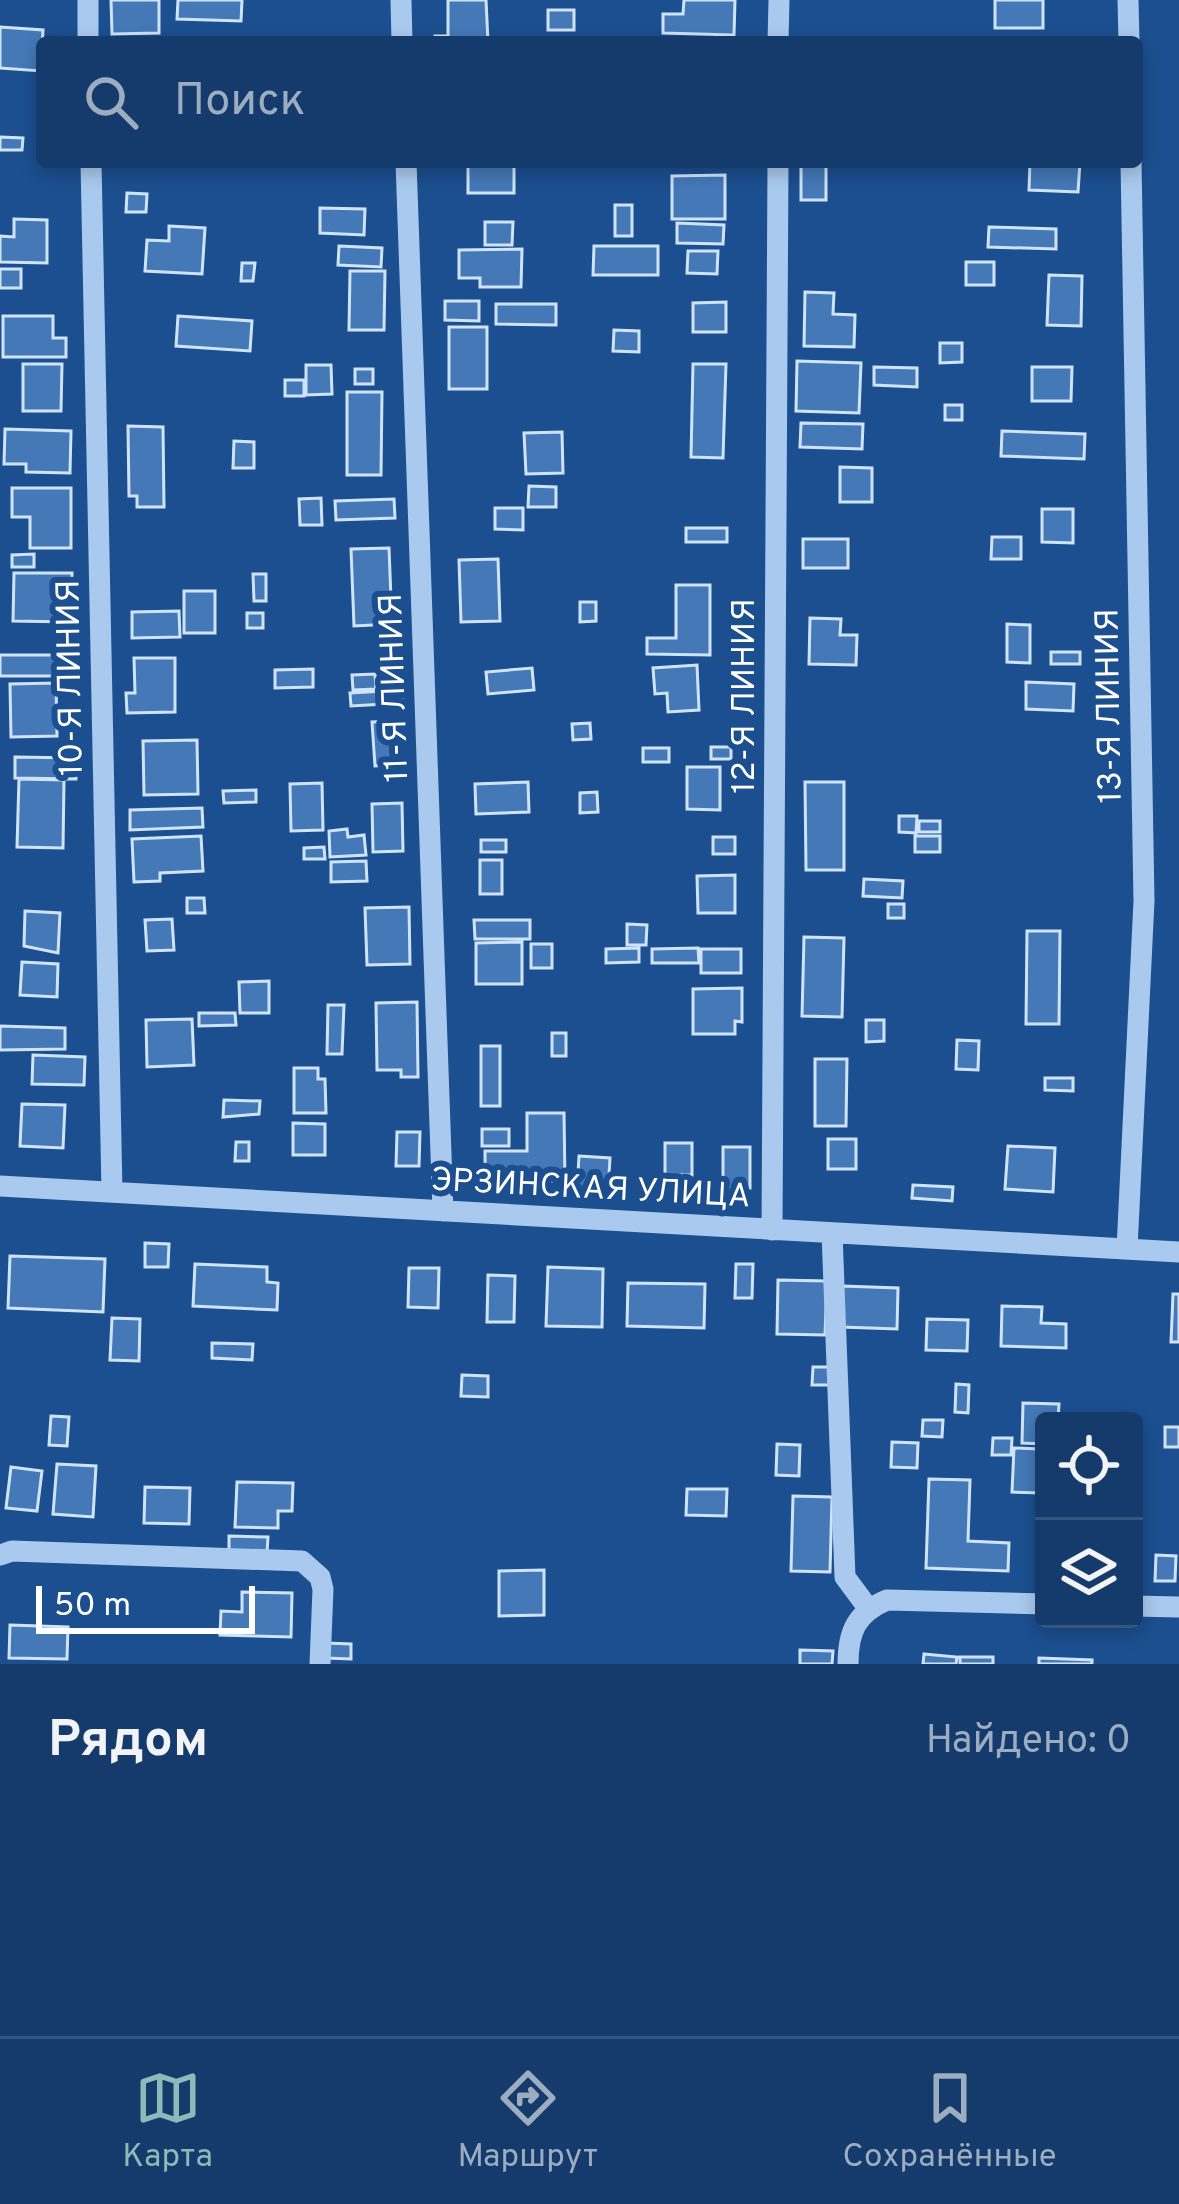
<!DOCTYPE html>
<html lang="ru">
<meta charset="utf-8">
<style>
body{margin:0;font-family:Overpass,sans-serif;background:#214673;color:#f1f3f6}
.controls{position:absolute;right:36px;bottom:36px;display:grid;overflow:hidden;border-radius:12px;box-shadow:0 6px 18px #0003}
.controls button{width:108px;height:108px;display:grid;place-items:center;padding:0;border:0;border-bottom:3px solid #33557e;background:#143b6b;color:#f1f3f6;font:60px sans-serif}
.scale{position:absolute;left:36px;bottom:30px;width:219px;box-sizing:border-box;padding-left:12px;border:6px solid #fff;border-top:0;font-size:33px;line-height:42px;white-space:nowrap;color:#fff;-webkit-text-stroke:9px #1b4f8f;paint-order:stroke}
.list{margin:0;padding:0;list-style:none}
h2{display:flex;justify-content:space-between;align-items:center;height:156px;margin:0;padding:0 48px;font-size:51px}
h2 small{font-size:39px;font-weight:400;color:#9dadc1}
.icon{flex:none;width:66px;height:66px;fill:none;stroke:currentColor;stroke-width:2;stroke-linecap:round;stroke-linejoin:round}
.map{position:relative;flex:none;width:1179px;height:1664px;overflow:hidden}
.search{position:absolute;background:#143b6b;box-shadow:0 6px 18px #0003;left:36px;right:36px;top:36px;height:132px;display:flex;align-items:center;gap:30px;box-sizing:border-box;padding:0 42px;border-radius:12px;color:#9dadc1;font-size:45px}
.sheet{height:372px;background:#143b6b}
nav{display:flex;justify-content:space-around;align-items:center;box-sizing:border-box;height:168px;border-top:3px solid #33557e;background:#143b6b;font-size:33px;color:#9dadc1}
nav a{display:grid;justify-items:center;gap:6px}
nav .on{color:#8bbbb9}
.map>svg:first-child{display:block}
.building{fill:#4478b7;stroke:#cfe3fa;stroke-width:3}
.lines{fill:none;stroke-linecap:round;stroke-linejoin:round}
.minor{stroke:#a9c9ee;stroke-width:21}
.labels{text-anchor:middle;stroke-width:12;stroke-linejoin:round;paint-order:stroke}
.street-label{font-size:33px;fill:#fff;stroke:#1b4f8f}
</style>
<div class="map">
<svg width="1179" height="1664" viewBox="0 0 1179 1664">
<rect width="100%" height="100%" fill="#1b4f8f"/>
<path class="building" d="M111,0H159V33L112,34Z
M178,0H242L241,21L177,19Z
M448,0H486L488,42H435V36H448Z
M684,0H735L734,35L663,33V14H683Z
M995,0H1043V28H995Z
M548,10H574V30H548Z
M0,27L43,30L41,71L0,68Z
M0,137L23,138L22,150H0Z
M468,162H514V193H468Z
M801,162H826V200H801Z
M1030,162H1080L1078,192L1029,190Z
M725,175V219H672V176Z
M127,193L147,194L146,212H126Z
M615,205H632V236H615Z
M320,208L365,209L364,235L320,233Z
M14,219L47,220V263L0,262V236L14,237Z
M485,222H513L512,245H485Z
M677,223L724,225L723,244L677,243Z
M169,226L205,228L202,274L145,271L147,240L169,241Z
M989,227L1056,229V249L988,247Z
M339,246L382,248L381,267L338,265Z
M594,246H658V275H593Z
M522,249L521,287H480V278H459V250Z
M688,251H718L717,274L687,273Z
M966,262H994V285H966Z
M242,263H255L253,281H241Z
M0,269H21V288H0Z
M350,271H385L384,330H349Z
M1049,275L1082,276L1081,326L1047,325Z
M805,292L834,293L833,314L855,315L854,347L804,346Z
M445,301H479V321L445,320Z
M726,302V332H693V303Z
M496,304H556V325L496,324Z
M3,316H53V338H66V357H3Z
M178,316L252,321L250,351L176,346Z
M449,327H487V389H449Z
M614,330L639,331V352L613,351Z
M940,343H962V362L940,363Z
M797,361L861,363L859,413L796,411Z
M23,364H62L61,411H23Z
M693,364H726L723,458L691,457Z
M306,365H331L332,394L306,395Z
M874,367L917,368V387L874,385Z
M1032,367H1072L1071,401H1032Z
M355,369H373V384H355Z
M285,380H304V396H285Z
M347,392H382L381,475H347Z
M945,405H962V420H945Z
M801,423L863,424L862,449L800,447Z
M128,426L163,427L164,507H137V496H129Z
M5,429L71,431L70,473L26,472V464H4Z
M1002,431L1085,434L1084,459L1001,456Z
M562,432L563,473L526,474L524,433Z
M234,441L254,442V468H233Z
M840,467L872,468V502H840Z
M529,486L556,487V507H528Z
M12,488H71V548H30V517H12Z
M321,498L322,525H300L299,499Z
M394,499L395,518L336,520L335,501Z
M495,508H523V530L495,529Z
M1042,509H1073V543L1042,542Z
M686,528H727V542H686Z
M992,537H1021V559H991Z
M803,539H848V568H803Z
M389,548L392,624L354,626L351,549Z
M34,554V567H12V555Z
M498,559L500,621L461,622L459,560Z
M14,573H72V622L13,621Z
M253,574H266V601H254Z
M676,585H710V655L647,654V638H676Z
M184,591H215V633H184Z
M580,602H596V621L580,622Z
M179,611L180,637L132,638V612Z
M247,613H263V628H247Z
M810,618L841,619L840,635H857L856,665L809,664Z
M1007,624L1030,625V663L1007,662Z
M1051,652H1080V664H1051Z
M0,655H73V670H57V676H0Z
M134,658H175V712L127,713L126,693H135Z
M697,665L699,710L668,712L667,693L655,694L653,668Z
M532,668L534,690L488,694L486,672Z
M313,669V687L275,688V670Z
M375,674L376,689L353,690L352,675Z
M1026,682L1074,684L1073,711L1026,709Z
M56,683L57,736L11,737L10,684Z
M402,690L403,703L351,706L350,693Z
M393,721L396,765L375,766L372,722Z
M590,723L591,739L573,740L572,724Z
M197,740L198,794L144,795L143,741Z
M711,747H731V759H711Z
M643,748H669V762H643Z
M15,757L77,758L76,779L15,778Z
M687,767H720V810L687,809Z
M19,779L64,780L63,848L17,847Z
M528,782L529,812L476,814L475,784Z
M805,782H844V870H806Z
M322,783L323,830L291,831L290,784Z
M256,790V802L224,803L223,791Z
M597,792L598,812L580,813V793Z
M402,803L403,851L373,852L372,804Z
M202,808L203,827L130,830V810Z
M899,816H917L916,833L899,832Z
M919,821H940V832H919Z
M347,829L348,837L364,835L366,855L330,857L329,831Z
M201,836L203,871L160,873V881L134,882L132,839Z
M915,836H940V852H915Z
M713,837H735V854H713Z
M481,840H506V852H481Z
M324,847L325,859H304V848Z
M480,860H502V894H480Z
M366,861L367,881L331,882V862Z
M735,875V913H698L697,876Z
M864,879L903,881L902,898L863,896Z
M187,898H204L205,913H187Z
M888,904H904V918H888Z
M409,907L410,964L367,965L365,908Z
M25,911L60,913L58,953L24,946Z
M172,919L174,950L147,951L145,920Z
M474,920H530V939H475Z
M627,924L647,925L646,945H627Z
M1027,931H1060L1059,1024H1026Z
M804,937L844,938L842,1017L802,1016Z
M522,942V984H476V943Z
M531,944H552V968H531Z
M639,948V962L606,963V949Z
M698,948L699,963H652V949Z
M701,949H741V973H701Z
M22,962L58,964L57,997L20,995Z
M269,981V1013H240L239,982Z
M742,988V1022L735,1021V1034H693V989Z
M417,1002L418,1077H401V1070H377L376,1003Z
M328,1005H344L342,1054H327Z
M199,1013H235L236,1025L199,1026Z
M192,1019L194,1065L147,1067L146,1020Z
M866,1020H884V1041L866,1042Z
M0,1026L65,1028V1049L0,1050Z
M552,1033H566V1056H552Z
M957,1040L979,1041L978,1070L956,1069Z
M481,1046H500V1106H481Z
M33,1055L85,1057L84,1085L32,1084Z
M815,1059H847L846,1126H815Z
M294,1068H318V1079H325L326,1113H294Z
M1045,1078H1073V1091L1045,1090Z
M224,1100L260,1101L259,1114L223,1117Z
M22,1104L65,1105L63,1148L20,1146Z
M527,1113H564L565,1181H485V1151H527Z
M293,1123L325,1124V1155H293Z
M482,1129H509V1146H482Z
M397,1132H420L419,1166H396Z
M828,1139H856V1169H828Z
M236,1142H249V1161H235Z
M665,1143H692V1175H665Z
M1008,1146L1055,1148L1053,1192L1005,1189Z
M723,1147H750V1188H723Z
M579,1156L610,1158L608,1192L577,1190Z
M913,1185L953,1187L952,1201L912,1198Z
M145,1243L169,1244L168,1267H145Z
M10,1256L105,1259L103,1312L8,1308Z
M195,1264L267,1267V1282L278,1283L277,1310L193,1306Z
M736,1264H753L752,1298H735Z
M548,1267L603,1269L602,1327L546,1326Z
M409,1268H439L438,1308L408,1307Z
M488,1275L515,1276L514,1322H487Z
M778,1280L827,1281L825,1335L777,1334Z
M628,1283L705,1284L704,1328L627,1326Z
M842,1286L898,1288L897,1329L841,1327Z
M1173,1294H1179V1342H1171Z
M1002,1306L1042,1307L1041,1323L1066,1324V1348L1001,1346Z
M112,1318L140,1319L139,1361L110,1360Z
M927,1319L968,1320L967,1351L926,1350Z
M212,1343L253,1344L252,1360L212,1358Z
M813,1367H832L831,1385H812Z
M462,1375L488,1376V1397L461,1396Z
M956,1384L969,1385L968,1413L955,1412Z
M1023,1403L1059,1404L1058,1421H1044V1444L1022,1443Z
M51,1416L69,1417L67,1446L49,1445Z
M923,1420H943L942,1437L922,1436Z
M1165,1427H1179V1447H1165Z
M993,1438H1012L1011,1455H992Z
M892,1442L918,1443L917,1468L891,1467Z
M777,1444L800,1445L799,1476L776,1475Z
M1014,1448L1040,1449L1039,1493L1012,1492Z
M57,1464L96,1466L93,1517L53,1514Z
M11,1467L42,1471L37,1511L6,1508Z
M929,1479L970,1480L968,1541L1009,1543L1008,1571L926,1568Z
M237,1482L293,1483L292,1511H278V1528L235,1527Z
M145,1487L190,1488L189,1524L144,1523Z
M687,1489H727L726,1516L686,1515Z
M793,1496L832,1497L830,1572L791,1571Z
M229,1536L268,1537L267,1553L229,1552Z
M1156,1555L1176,1556L1175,1581H1155Z
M544,1570V1615L499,1616V1571Z
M242,1592L292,1593L291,1637L220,1635L221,1611L242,1612Z
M10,1625L68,1627L67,1659L9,1658Z
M325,1643L351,1644V1659L325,1658Z
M800,1650L833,1651L832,1664H800Z
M924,1654L957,1657L956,1664H923Z
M960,1657H993V1664H960Z
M1039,1658L1092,1660V1664H1039Z"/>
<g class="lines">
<path class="minor" d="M88,0V42
M401,0L402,42
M1128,0L1129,42
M778,42L779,0
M91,162L112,1192
M406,162L443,1211
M0,1186L1179,1252
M772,1230L778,162
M832,1233L845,1577L868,1608
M1127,1249L1144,901L1131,162
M0,1555L12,1551L302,1561L320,1577L323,1589L320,1664
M1134,1606L1179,1607
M848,1664C848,1632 856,1613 887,1600L1044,1604"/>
</g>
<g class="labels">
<g class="street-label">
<text transform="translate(68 678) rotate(-91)" y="12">10-Я ЛИНИЯ</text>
<text transform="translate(392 688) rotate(-92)" y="12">11-Я ЛИНИЯ</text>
<text transform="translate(742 696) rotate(-90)" y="12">12-Я ЛИНИЯ</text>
<text transform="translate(1107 706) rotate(-91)" y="12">13-Я ЛИНИЯ</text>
<text transform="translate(591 1186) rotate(3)" y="12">ЭРЗИНСКАЯ УЛИЦА</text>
</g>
</g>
</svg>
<div class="controls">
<button><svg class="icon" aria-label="locate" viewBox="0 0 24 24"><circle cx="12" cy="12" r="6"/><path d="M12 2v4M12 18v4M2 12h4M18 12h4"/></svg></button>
<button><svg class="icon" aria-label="layers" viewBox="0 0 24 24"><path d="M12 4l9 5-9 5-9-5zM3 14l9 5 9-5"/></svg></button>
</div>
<div class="scale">50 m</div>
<div class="search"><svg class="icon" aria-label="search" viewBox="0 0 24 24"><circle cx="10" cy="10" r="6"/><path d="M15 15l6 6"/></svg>Поиск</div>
</div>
<section class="sheet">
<h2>Рядом<small>Найдено: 0</small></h2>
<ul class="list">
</ul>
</section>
<nav>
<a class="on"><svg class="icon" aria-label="map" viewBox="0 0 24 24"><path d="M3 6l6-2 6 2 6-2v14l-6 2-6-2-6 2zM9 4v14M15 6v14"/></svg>Карта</a>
<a><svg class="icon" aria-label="directions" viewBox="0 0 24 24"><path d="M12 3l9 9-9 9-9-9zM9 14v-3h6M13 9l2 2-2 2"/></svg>Маршрут</a>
<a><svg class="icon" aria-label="saved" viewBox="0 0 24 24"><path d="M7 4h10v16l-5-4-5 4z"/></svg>Сохранённые</a>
</nav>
